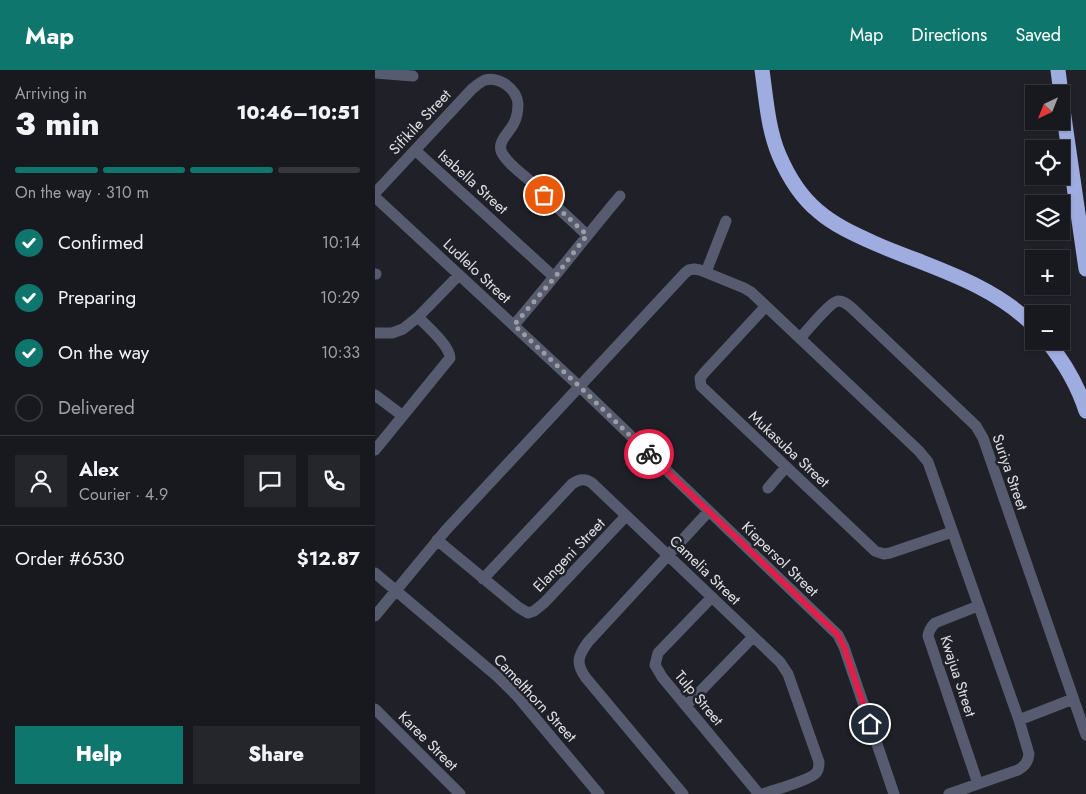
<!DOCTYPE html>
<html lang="en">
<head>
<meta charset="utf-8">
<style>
  body { margin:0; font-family:Jost,sans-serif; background:#25262b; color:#f1f3f6; height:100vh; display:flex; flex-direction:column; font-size:19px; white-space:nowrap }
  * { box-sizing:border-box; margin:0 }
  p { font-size:16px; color:#9fa0a4 }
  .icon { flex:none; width:28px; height:28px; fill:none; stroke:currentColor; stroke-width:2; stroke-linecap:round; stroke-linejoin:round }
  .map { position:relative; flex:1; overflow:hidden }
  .sheet { display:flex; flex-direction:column; background:#18191e; width:375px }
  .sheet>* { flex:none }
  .needle { width:32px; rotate:223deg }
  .buttons { position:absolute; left:650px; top:15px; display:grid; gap:10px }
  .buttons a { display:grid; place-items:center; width:45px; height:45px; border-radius:0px; background:#18191e; box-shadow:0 1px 4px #0004,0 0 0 1px #36383c; font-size:25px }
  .pin { position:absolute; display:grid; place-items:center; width:42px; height:42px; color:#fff; margin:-21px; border:2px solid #fff; border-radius:50%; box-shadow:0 1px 5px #0007 }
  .courier { position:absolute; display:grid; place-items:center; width:50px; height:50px; margin:-25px; border:4px solid #e11d48; border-radius:50%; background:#fff; color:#222; box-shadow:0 1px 6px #0007 }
  .head em { font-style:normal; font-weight:800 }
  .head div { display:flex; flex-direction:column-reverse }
  .head { display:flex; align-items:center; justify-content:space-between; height:85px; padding:0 15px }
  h1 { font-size:32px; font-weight:800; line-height:38px }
  .bar { display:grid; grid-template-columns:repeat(4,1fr); gap:8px 5px; align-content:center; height:60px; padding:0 15px }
  .bar i { height:6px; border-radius:4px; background:#36383c }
  .bar .current { background:#0f766e }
  .bar p { grid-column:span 4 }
  .line { display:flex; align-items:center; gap:12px; padding:0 15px; border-top:1px solid #36383c }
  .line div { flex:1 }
  .round { display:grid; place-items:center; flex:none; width:52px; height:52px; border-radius:0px; background:#25262b }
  ol { padding:0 15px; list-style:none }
  li { display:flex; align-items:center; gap:15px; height:55px }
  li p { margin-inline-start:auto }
  li .icon { padding:5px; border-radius:50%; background:#0f766e; color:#fff; stroke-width:4 }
  li:last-child { color:#9fa0a4 }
  li i { width:28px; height:28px; border:2px solid #36383c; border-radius:50% }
  .action { display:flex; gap:10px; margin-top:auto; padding:10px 15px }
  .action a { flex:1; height:58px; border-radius:0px; background:#0f766e; color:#fff; font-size:20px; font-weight:800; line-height:58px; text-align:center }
  .action a+a { background:#25262b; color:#f1f3f6 }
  header { display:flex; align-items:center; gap:30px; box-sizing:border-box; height:70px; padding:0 25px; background:#0f766e; color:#fff }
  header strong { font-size:24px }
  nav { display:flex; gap:28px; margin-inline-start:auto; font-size:18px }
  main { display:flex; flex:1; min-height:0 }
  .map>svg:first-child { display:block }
</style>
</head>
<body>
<header>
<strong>Map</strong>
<nav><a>Map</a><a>Directions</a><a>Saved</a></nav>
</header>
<main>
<section class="sheet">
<div class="head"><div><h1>3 min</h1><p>Arriving in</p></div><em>10:46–10:51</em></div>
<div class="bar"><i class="current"></i><i class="current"></i><i class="current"></i><i></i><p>On the way · 310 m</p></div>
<ol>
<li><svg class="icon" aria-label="check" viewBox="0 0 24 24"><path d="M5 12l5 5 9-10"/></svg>Confirmed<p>10:14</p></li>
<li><svg class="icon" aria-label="check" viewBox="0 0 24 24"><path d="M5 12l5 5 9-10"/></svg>Preparing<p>10:29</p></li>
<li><svg class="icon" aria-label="check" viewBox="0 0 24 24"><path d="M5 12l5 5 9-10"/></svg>On the way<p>10:33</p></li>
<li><i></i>Delivered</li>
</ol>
<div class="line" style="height:90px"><a class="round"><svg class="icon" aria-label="person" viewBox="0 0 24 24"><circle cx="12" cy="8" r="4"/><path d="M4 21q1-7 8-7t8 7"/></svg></a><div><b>Alex</b><p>Courier · 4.9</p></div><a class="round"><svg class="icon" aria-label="chat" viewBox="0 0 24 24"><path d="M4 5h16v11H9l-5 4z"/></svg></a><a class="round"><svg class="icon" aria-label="phone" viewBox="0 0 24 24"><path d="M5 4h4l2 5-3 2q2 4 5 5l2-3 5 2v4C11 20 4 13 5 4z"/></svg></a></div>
<div class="line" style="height:65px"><div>Order #6530</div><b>$12.87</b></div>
<div class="action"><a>Help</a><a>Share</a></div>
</section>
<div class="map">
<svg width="711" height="724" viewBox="0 0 711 724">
  <rect width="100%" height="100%" fill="#202128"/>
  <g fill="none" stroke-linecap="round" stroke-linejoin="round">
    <path stroke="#565b70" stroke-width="11" d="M 0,3 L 38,6
      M 40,80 L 179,207
      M 0,123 L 97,19 C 101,16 105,12 110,10 C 124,6 142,19 143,34 C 143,40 142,47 139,53 C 135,62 121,72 127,83 C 133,94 145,102 154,110 C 173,129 193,147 212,165
      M 0,127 L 205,317 L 463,565 L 469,577 L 519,724
      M 331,202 L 351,151
      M 0,204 L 1,204
      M 391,236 L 329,303 L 325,308 L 326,316 L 500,481 L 509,484 L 515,483 L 577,462
      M 139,255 C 175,213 209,169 245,126
      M 0,263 L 17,263 L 28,259 L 43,247 L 84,205
      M 425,268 C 432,261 455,232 463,231 C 470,231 476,237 480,241 L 601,356 L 608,368 L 711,665
      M 0,325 L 28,346
      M 0,380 L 75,288 C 75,276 52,256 43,247
      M 393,418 L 411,397
      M 62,470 L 143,537 L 153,543 L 159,541 L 169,533 L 251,446
      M 0,503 L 123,607 L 142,626 L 224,724
      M 108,509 L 197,414 C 204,409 210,408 217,413 L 405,592 L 413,604 L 444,692 C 444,696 444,700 441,703 C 435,710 399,720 388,724
      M 337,527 L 283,583 L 280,595 L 287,607 L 384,724
      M 603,536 L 560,553 C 556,557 554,560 553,566 L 603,714
      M 0,546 L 71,460 L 310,203 L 314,200 L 319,199 L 325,200 L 369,218 L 376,222 L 544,381 L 553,392 L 644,650 L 654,684 C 653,692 650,696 643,700 L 574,724
      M 311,636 L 378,567
      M 0,639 L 85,724
      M 644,650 L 698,629
      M 308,724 L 211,608 C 200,593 203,586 213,572 L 334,441"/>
    <path stroke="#9eace0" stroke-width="15" d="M 387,0 C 391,28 393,59 404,85 C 413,106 426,127 443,141 C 459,155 479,164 499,173 C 554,197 615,212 659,256
      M 683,0 L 686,24
      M 686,26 L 711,199
      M 672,271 C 689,292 703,316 711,341"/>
  </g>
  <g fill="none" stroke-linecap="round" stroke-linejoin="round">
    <path stroke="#9c9da2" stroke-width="5" stroke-dasharray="0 9" d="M 169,125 L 212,165 L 180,207 L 139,255 L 205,317 L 274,384"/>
    <path stroke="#e11d48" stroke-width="6" d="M 274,384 L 463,565 L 469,577 L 495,654"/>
  </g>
  <g text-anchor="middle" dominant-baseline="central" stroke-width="5" stroke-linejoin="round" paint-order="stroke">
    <g font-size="15" fill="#dee0e4" stroke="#202128">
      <text transform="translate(45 52) rotate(-47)">Sifikile Street</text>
      <text transform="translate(98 112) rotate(42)">Isabella Street</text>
      <text transform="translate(102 201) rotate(43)">Ludlelo Street</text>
      <text transform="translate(414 379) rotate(43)">Mukasuba Street</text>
      <text transform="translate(635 402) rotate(71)">Suriya Street</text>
      <text transform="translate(194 485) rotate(-46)">Elangeni Street</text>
      <text transform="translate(405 489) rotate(44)">Kiepersol Street</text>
      <text transform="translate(330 500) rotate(44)">Camelia Street</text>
      <text transform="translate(583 606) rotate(72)">Kwajua Street</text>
      <text transform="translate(160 628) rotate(47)">Camelthorn Street</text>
      <text transform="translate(324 628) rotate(50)">Tulp Street</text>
      <text transform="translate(53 671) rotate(45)">Karee Street</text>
    </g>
  </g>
</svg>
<div class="buttons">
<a><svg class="needle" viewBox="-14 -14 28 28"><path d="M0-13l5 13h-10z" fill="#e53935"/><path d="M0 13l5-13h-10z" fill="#9fa0a4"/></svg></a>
<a><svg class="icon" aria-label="locate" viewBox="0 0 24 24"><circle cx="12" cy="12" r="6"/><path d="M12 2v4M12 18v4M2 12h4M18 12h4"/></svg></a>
<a><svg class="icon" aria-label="layers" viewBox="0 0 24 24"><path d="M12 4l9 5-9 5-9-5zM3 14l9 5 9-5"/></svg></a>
<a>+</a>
<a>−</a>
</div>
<div class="pin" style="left:169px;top:125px;background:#ea580c"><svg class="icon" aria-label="bag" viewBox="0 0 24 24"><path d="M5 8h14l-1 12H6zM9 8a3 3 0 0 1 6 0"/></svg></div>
<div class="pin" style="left:495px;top:654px;background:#1f2937"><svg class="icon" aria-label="home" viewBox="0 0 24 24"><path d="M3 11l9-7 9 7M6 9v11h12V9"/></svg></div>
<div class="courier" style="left:274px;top:384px"><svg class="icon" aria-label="bike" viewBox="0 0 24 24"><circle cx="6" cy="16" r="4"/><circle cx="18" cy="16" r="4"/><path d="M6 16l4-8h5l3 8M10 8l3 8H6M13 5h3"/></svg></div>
</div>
</main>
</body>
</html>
